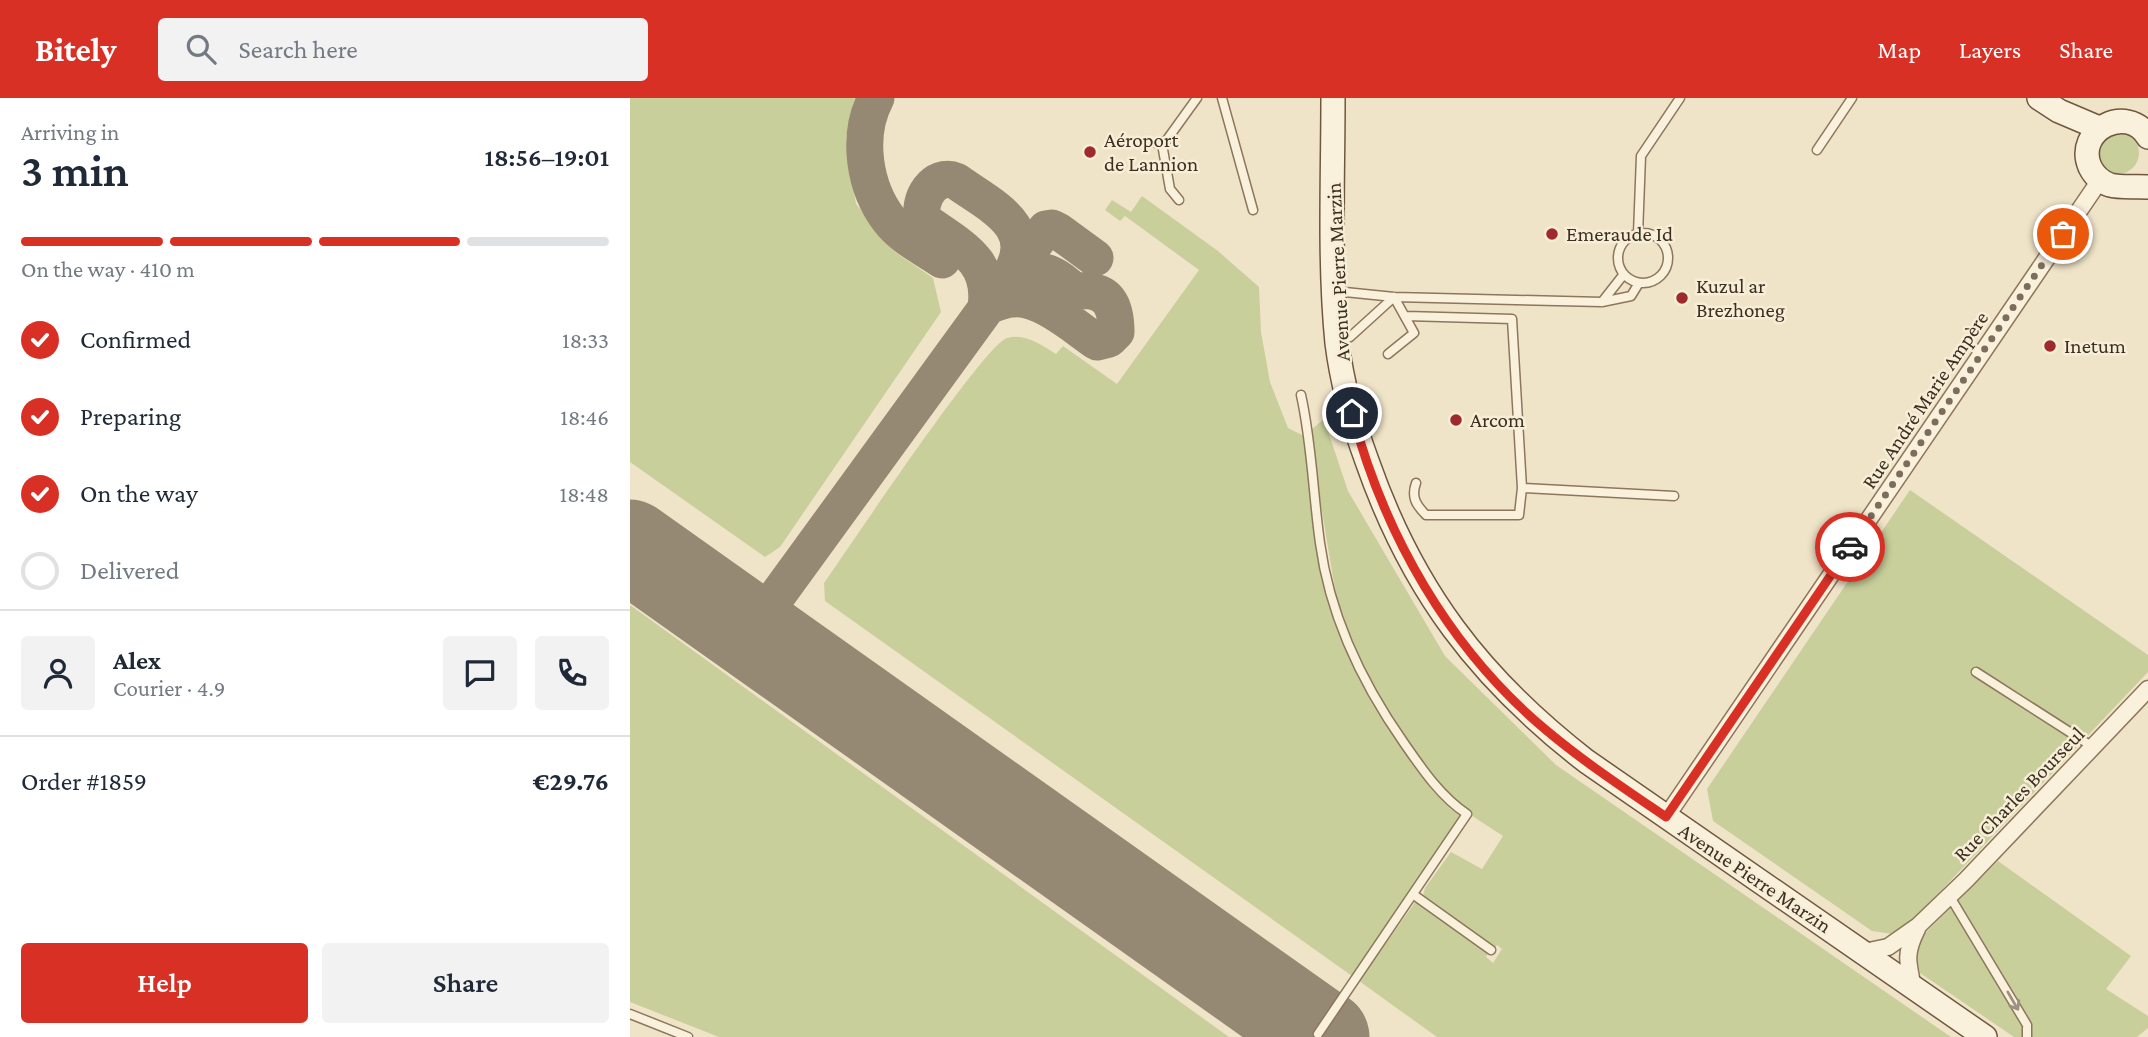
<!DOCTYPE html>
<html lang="en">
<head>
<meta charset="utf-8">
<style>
  body { margin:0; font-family:"Crimson Pro",serif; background:#f2f2f3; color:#1f2937; height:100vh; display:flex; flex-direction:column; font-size:26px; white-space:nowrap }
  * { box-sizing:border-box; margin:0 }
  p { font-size:23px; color:#747a83 }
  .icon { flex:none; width:38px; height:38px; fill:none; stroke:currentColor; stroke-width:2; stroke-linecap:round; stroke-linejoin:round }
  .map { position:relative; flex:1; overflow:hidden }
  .side { display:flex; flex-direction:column; background:#fff; width:630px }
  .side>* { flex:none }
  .pin { position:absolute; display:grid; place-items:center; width:60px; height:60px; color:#fff; margin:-30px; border:4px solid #fff; border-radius:50%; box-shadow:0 2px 7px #0007 }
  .courier { position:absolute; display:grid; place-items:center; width:70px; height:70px; margin:-35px; border:5px solid #d93025; border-radius:50%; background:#fff; color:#222; box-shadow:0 2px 9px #0007 }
  .head em { font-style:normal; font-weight:600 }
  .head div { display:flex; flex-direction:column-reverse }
  .head { display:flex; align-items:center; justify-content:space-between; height:119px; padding:0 21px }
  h1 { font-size:46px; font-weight:600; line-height:52px }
  .bar { display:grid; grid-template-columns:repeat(4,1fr); gap:10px 7px; align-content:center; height:84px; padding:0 21px }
  .bar i { height:9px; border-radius:5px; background:#e0e1e3 }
  .bar .on { background:#d93025 }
  .bar p { grid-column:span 4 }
  .line { display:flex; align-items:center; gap:18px; padding:0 21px; border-top:2px solid #e0e1e3 }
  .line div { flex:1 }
  .round { display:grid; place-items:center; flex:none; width:74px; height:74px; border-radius:7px; background:#f2f2f3 }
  ol { padding:0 21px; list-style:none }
  li { display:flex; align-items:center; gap:21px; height:77px }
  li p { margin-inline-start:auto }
  li .icon { padding:7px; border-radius:50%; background:#d93025; color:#fff; stroke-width:4 }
  li:last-child { color:#747a83 }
  li i { width:38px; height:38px; border:4px solid #e0e1e3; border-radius:50% }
  .button { display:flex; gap:14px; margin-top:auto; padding:14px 21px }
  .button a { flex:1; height:80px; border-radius:7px; background:#d93025; color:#fff; font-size:28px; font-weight:600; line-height:80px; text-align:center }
  .button a+a { background:#f2f2f3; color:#1f2937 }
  header { display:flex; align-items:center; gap:42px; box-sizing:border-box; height:98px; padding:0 35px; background:#d93025; color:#fff }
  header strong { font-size:33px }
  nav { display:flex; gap:38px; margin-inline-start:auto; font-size:24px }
  .search { width:490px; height:63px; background:#f2f2f3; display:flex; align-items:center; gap:18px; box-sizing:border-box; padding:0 24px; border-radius:7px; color:#747a83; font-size:26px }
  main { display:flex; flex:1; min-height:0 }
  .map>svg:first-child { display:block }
</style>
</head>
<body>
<header>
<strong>Bitely</strong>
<div class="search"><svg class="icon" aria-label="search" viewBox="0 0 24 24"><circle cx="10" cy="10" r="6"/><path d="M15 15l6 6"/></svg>Search here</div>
<nav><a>Map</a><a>Layers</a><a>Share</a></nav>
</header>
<main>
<section class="side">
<div class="head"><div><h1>3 min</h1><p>Arriving in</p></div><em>18:56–19:01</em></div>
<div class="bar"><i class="on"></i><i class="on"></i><i class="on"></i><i></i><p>On the way · 410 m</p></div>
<ol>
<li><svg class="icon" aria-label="check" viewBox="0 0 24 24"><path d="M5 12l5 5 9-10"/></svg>Confirmed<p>18:33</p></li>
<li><svg class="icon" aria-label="check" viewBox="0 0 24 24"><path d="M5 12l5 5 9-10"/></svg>Preparing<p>18:46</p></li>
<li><svg class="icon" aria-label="check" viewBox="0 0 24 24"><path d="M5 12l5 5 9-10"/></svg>On the way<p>18:48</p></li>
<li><i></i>Delivered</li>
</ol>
<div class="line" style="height:126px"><a class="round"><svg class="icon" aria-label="person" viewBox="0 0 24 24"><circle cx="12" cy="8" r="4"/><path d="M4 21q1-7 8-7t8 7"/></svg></a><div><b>Alex</b><p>Courier · 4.9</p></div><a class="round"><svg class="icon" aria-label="chat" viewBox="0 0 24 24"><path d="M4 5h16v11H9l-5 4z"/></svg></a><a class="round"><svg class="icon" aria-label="phone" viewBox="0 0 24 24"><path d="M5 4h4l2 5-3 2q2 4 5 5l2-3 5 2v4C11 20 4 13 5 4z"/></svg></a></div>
<div class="line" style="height:91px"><div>Order #1859</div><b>€29.76</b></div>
<div class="button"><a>Help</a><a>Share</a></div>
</section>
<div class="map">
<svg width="1518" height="939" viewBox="0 0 1518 939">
  <rect width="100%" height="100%" fill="#f0e4c8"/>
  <path fill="#c9cf9b" d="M 0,0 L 225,0 L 216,39 L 226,106 L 265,154 L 303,180 L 311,214 L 150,449 L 135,459 L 0,364 Z
    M1467 55a21 21 0 1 1 42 0a21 21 0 1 1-42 0Z
    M 512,98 L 588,153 L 629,189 L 631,234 L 640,284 L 658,330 L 674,338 L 698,500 L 722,564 L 765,641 L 805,690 L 833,719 L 722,878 L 195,503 L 194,485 C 218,451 354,247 377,240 C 396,235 411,247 426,256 L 433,248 L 487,286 L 569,172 L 495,118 L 490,123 L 475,112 L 482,102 L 501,114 Z
    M 694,321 L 718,393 L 815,558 L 926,667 L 1321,939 L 807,939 L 729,883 L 786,803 L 859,854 L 856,859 L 863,865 L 872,851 L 867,847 L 864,851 L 793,798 L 795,790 L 821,754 L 852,771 L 873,738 L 836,714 L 819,699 L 773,641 L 735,577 L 708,510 L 691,407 L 681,332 Z
    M 1280,392 L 1518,557 L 1518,574 L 1269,837 L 1242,833 L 1083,723 L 1077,691 Z
    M 0,507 L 599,939 L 89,939 L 0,904 Z
    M 1368,763 L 1501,858 L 1476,891 L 1518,918 L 1518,930 L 1507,939 L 1384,939 L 1290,875 L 1285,853 L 1287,843 Z"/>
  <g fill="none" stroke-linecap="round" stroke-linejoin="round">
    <path stroke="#968974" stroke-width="37" d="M 246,0 C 226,38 234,90 260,123 C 272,139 296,151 312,162
      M 384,172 L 416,131 L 422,130 L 428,133 L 465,160
      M 356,209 C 364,206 374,201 383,201 C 410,198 445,229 467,244 L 479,241 L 486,234 C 486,215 483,196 460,193 C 455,192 449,194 444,192 C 439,189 435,185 431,182 C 414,170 397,170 379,179
      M 144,502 C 137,526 142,539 156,558
      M 86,509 C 111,520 123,519 144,502 L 379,179 C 410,128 362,109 326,83 C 304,74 287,102 293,122 C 327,147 363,161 356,209"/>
    <path stroke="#968974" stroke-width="93" d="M 0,448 L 693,939"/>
    <defs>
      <path id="lane" d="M 592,0 L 623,112
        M 526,45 L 536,43 L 567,0
        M 532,46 L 540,91 L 549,102
        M 1187,52 L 1222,0
        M988 160a25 25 0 1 1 50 0a25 25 0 1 1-50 0Z
        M 1008,136 L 1011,58 L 1050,0
        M 705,193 L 764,199 L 972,204 L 1001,198 L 1009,185
        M 972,204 L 994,176
        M 776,218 L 882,221 L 892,390
        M 710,244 L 720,239 L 764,199
        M 758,256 L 784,235 L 764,199
        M 671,297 C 682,346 683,396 690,445 C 700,519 732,585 774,645 C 792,671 811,699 837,716 L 688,936
        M 786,385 C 781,399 786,407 796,417 L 889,417 L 892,390 L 1044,398
        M 1346,574 L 1463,649
        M 784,797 L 861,852
        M 1319,797 L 1397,927 L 1397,939
        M 0,916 L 58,939"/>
      <path id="street" d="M 1036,719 L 1470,82
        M 1234,854 L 1258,849 L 1288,828 L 1336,782 L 1518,591
        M 1283,889 C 1277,863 1275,855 1287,831"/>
      <path id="secondary" d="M 703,0 C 703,81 699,164 707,245 C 712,285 723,325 737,363 C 782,492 849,580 956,663 L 1355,939
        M 1409,0 L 1429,13 L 1469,30
        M 1518,39 C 1498,5 1444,32 1460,69 C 1464,77 1471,84 1480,87 C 1491,90 1506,88 1518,89"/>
    </defs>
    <use href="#lane" stroke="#8d765c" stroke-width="11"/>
    <use href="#street" stroke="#8d765c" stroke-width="19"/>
    <use href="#secondary" stroke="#6f573f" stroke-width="26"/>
    <use href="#lane" stroke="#faf1dc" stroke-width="8"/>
    <use href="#street" stroke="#faf1dc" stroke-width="16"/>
    <use href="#secondary" stroke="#faf1dc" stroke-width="23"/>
  </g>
  <defs><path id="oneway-shaft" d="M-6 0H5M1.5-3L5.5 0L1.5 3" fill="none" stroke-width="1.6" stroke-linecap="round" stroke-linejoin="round" transform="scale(1.75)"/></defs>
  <use stroke="#9c907e" href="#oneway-shaft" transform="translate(1383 903) rotate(60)"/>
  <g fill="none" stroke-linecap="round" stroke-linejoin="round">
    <path stroke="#7c6e5b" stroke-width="7" stroke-dasharray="0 12.6" d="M 1220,449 L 1433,136"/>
    <path stroke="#d93025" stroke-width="9" d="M 722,315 C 754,436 819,551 916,632 C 954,664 995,691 1036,719 L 1220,449"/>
  </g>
  <g fill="#9e2a2b" stroke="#f7eed8" stroke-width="2.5">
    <circle cx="460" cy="54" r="7"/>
    <circle cx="922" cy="136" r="7"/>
    <circle cx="1052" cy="200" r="7"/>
    <circle cx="1420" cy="248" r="7"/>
    <circle cx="826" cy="322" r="7"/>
  </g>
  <g text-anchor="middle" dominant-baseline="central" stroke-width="5" stroke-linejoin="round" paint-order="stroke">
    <g font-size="21" fill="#3d2e20" stroke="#f7eed8" text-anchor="start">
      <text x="474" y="42">Aéroport<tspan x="474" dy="24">de Lannion</tspan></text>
      <text x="936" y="136">Emeraude Id</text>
      <text x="1066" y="188">Kuzul ar<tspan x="1066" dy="24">Brezhoneg</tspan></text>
      <text x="1434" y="248">Inetum</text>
      <text x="840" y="322">Arcom</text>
    </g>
    <g font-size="21" fill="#3d2e20" stroke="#f7eed8">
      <text transform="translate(708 174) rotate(-93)">Avenue Pierre Marzin</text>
      <text transform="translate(1295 302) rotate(-56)">Rue André Marie Ampère</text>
      <text transform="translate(1389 696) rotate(-46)">Rue Charles Bourseul</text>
      <text transform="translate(1125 780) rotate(34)">Avenue Pierre Marzin</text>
    </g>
  </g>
</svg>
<div class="pin" style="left:1433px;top:136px;background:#ea580c"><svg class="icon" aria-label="bag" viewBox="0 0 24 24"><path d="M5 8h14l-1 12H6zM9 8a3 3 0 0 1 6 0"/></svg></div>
<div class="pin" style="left:722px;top:315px;background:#1f2937"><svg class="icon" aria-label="home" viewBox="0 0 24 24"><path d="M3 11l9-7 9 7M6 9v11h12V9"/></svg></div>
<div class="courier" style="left:1220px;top:449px"><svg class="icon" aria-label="car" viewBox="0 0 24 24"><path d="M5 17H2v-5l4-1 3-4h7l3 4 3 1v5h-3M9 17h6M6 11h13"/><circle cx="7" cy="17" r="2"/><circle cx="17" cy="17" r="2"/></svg></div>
</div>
</main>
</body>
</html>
